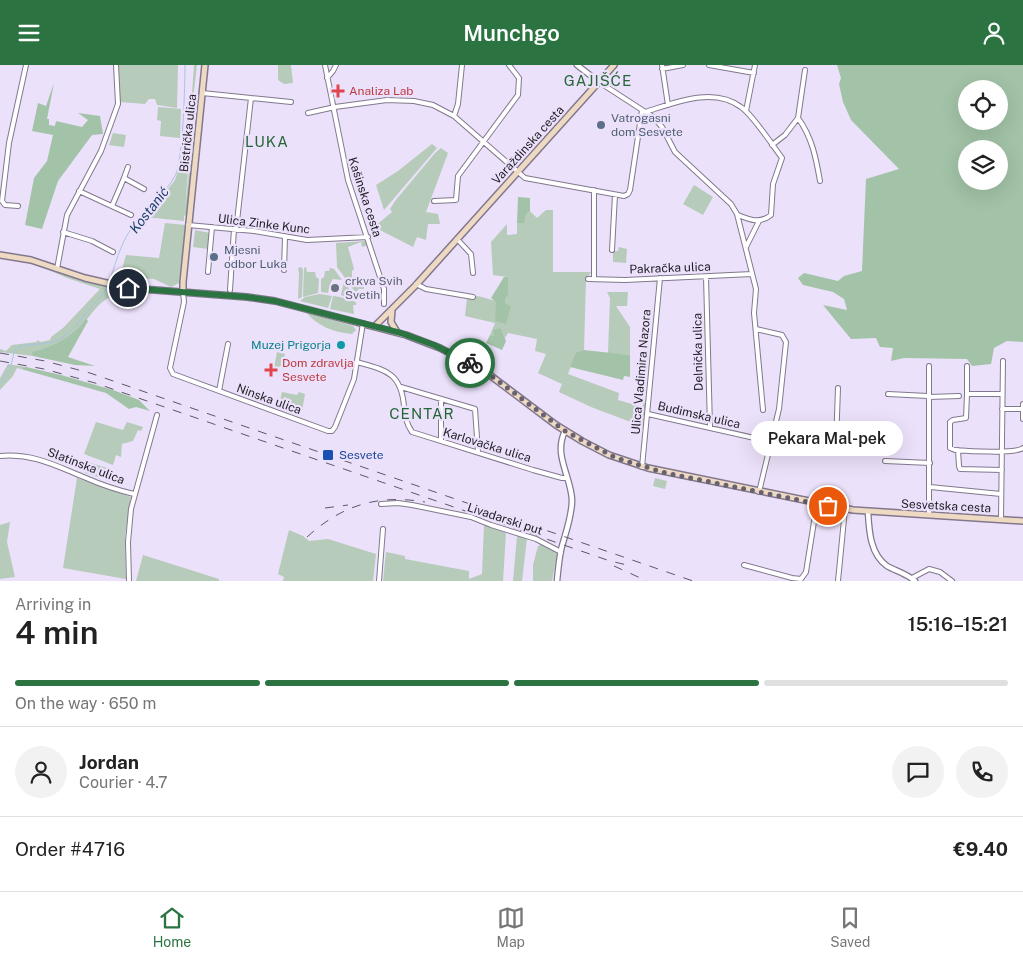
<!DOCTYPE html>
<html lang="en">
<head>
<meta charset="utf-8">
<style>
  body { margin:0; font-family:"Public Sans",sans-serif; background:#f2f2f2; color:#222; height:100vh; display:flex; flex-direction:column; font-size:19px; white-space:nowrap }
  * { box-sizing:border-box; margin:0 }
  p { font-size:16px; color:#767676 }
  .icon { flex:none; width:28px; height:28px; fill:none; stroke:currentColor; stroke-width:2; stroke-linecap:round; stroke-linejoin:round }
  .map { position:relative; height:516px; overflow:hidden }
  .details { display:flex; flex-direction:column; background:#fff; flex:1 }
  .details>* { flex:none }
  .fabs { position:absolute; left:958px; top:15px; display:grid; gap:10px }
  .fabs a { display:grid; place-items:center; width:50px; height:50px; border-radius:50%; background:#fff; box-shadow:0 5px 20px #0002; font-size:25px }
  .pin { position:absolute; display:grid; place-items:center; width:42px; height:42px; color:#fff; margin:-21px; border:2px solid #fff; border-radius:50%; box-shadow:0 1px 5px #0007 }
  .courier { position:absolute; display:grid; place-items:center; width:50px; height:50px; margin:-25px; border:4px solid #2b7441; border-radius:50%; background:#fff; color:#222; box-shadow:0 1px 6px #0007 }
  .bubble { position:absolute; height:35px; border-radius:18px; background:#fff; box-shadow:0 5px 20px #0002; font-size:16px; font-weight:600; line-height:35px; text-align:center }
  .head em { font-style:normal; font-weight:600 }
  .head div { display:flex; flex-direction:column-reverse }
  .head { display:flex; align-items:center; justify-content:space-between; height:85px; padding:0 15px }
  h1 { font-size:32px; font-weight:600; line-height:38px }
  .bar { display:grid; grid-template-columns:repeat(4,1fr); gap:8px 5px; align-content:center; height:60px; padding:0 15px }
  .bar i { height:6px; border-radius:4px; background:#e0e0e0 }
  .bar .on { background:#2b7441 }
  .bar p { grid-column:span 4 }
  .line { display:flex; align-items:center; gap:12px; padding:0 15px; border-top:1px solid #e0e0e0 }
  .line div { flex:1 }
  .round { display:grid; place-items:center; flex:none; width:52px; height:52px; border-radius:26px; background:#f2f2f2 }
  header { display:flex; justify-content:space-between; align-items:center; height:65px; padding:0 15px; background:#2b7441; color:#fff; font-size:22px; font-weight:600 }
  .dock { display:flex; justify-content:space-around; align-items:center; height:70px; border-top:1px solid #e0e0e0; background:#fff; font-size:14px; color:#767676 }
  .dock a { display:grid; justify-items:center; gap:2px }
  .dock .on { color:#2b7441 }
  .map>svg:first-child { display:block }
</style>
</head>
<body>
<header><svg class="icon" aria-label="menu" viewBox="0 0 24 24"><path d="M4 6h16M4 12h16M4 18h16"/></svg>Munchgo<svg class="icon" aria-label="person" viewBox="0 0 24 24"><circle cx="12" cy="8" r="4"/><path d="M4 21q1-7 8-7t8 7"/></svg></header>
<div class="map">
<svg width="1023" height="516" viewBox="0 0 1023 516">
  <rect width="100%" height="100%" fill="#ece1fa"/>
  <path fill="#b6cbb9" d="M 116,0 L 178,0 L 177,43 L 157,40 L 155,34 L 149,34 L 145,39 L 120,37 Z
    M 194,0 L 197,0 L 189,70 Z
    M 278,0 L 291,0 L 293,18 L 284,19 L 278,15 Z
    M 158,42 L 181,44 L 180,73 L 160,71 L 161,56 L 157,55 Z
    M 113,68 L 126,70 L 124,82 L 109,80 Z
    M 432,79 L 437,83 L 384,145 L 376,120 L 398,106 Z
    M 441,83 L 448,88 L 426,147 L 438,149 L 440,159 L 428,159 L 426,175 L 417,172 L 413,182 L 374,162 L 392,147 L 390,144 L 395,136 L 435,88 Z
    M 182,94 L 189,94 L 185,145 L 190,97 L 193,98 L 187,152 L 184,150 L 184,156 L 146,152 L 175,115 Z
    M 694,120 L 713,132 L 703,150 L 694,145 L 699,136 L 694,145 L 683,139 Z
    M 546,145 L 553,145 L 553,207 L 591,207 L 586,215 L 584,285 L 576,287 L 568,309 L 619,328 L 618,335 L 642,342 L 644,338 L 647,338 L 644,362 L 591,342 L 559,327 L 562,319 L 538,308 L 546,289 L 535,286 L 537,274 L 508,268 L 505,273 L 501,263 L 494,272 L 490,270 L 495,258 L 465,251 L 467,233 L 474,234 L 476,231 C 487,232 495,237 506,239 L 505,235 L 508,230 L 508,212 L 493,210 L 491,177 L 507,159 L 507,170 L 517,169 L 517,158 L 524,157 L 526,150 L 530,146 L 537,153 Z
    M 165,158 L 186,160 L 179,218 L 171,222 L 154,214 L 136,213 L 119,215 L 126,190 L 159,193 Z
    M 195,165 L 210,168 L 208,184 L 193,182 Z
    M 366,176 L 368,180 L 362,182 L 361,177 L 348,182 L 354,204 L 352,206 L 352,212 L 358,211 L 360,217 L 364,220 L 364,224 L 358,224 L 358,231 L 337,202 L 336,178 Z
    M 619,182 L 627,184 L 626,198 L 613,197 L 613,186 L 618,186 Z
    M 301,202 L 303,205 L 302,232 L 298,234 L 299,208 L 298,203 Z
    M 306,202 L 307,207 L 315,207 L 316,212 L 319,214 L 318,228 L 303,232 L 304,203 Z
    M 44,203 L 82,216 L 113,223 L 121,229 C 97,232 91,254 75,268 C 63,279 47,283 33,287 L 33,291 L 0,287 L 0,284 L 6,286 L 12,280 L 37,277 L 37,275 L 41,277 L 50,275 L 51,272 L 63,263 L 100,224 L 67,213 Z
    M 330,203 L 334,204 L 342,215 L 333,214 L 330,219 L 328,228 L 321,227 L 321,214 L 324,212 L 325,206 L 329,206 Z
    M 344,217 L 345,217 L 357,236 L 341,230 Z
    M 607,227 L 628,227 L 627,241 L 616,241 L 630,262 L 630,290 L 608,288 L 610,233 Z
    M 320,229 L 332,231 L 328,243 L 300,236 L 305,232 Z
    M 333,231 L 340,232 L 356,237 L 356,240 L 353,240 L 354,249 L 330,244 Z
    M 306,247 L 353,261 L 356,265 L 352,269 C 335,268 317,261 306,247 Z
    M 277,287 L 285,289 L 283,299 L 277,304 L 274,303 Z
    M 8,299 L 26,302 L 21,304 L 17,303 L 13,311 L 0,325 L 0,313 Z
    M 282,327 L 297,330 L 299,327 L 305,329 L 302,346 L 293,344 L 292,345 L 279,340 Z
    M 96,357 L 123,365 L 127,357 L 143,362 L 141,366 L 138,365 L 133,376 L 122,379 L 121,392 L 116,390 L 113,400 L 84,389 Z
    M 88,397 L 110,404 L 107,415 L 85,408 Z
    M 77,413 L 131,432 L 125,471 L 126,514 L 63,503 Z
    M 655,413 L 667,416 L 665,424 L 653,421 Z
    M 10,457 L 7,477 L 15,512 L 0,514 L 0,460 Z
    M 484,460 L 506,468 L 503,516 L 383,516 L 386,487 L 405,491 L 405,494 L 469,506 L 469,514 L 482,509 Z
    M 289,465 L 303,471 L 309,476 L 328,474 L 376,489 L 373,516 L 283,516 L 284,512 L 278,509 Z
    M 517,471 L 527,473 L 522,516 L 513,516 Z
    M 542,479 L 555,486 L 557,490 L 552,516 L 533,516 L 533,500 L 538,481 Z
    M 143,490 L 219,514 L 219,516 L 136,516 Z"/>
  <path fill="#a2c3a7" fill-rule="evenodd" d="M 837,0 L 1023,0 L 1023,277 L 1007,276 L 994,283 L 991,299 L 972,301 L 967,294 L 904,293 L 891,296 L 893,283 L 880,282 L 876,273 L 851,274 L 823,240 L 847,245 L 844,234 L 833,227 L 803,220 L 798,213 L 804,208 L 838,216 L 844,211 L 862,206 L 866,114 L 899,104 L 851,55 L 843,37 L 839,19 L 841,13 ZM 966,24 L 999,24 L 999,56 L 966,56 ZM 966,84 L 999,84 L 999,116 L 966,116 Z
    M 54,18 L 47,54 L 49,54 L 49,60 L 55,61 L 56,56 L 82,62 L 88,55 L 78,48 L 100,51 L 103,69 L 92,70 L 58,116 L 42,164 L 25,160 L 34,113 L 47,96 L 53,70 L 32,66 L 38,38 L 46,41 Z
    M 518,132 L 530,133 L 530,146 L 526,150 L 524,158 L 517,158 Z
    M 504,212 L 508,212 L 508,230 L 505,235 L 506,239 L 511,241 L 506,259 L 495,256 L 496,237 L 491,233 Z
    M 86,254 L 88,256 L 68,292 L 95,301 L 75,300 L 33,291 L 32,287 C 55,281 72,273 86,254 Z
    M 501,263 L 506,276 L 502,285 L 486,278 L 490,270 L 494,271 L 493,265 Z
    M 584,285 L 630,290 L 630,312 L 624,311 L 623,315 L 570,302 L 576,287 Z
    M 26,302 L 61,310 L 113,325 L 139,335 L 150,346 L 136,342 L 129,344 L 106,328 L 21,304 Z"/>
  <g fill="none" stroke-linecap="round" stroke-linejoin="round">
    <path stroke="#a9c3e3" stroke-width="1" d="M 109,218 C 115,200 120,180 131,164 C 143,145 164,131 175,111 C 183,97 185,20 185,0
      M 0,319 L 10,304 L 15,284 C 27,277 43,281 57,276 C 70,271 95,237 106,225 L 107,221"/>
    <defs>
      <path id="minor" d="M 325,0 L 348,115 L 384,224 L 384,239
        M 662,0 L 668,40
        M 709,0 L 754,8
        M 662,4 L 683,0
        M 327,13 L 333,6 L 336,0
        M 599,17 L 653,52 L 662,62 L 675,87 L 731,139 L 737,149 L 756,224 L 754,248 L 763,345
        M 202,28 L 291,37
        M 746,46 L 755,0
        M 645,47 C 674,38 713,21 741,42 C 753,50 773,81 782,93 L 773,119 L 771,150 C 760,159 750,155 738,150
        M 308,48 L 335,42 L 387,35 L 414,36 L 433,40 L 454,51 L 525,113 L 624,131 L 628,129 L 630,125 L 642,45
        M 454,51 L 458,39 L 462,0
        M 798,53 C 812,72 816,93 820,116
        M 772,80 L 785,70 L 798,53 L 805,5
        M 124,113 L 128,102
        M 594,125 L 594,214
        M 79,126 L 131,150
        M 434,136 L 456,135 L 458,111 L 518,30 L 519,13 L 509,0
        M 18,141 L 5,140 L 2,136 L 9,78 L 26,0
        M 112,141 L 124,113 L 144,124
        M 188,160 L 254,166 L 307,175 L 368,172
        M 236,165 L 251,33
        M 63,167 L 92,176 L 113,187
        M 457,174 L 471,189 L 473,208
        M 746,182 L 759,156
        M 612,185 L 615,130
        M 57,204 L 67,150 L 101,86 L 118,39 L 116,0
        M 284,205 L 285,172
        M 208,207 L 212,162
        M 706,212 L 710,362
        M 588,214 L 625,215 L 752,209
        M 416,219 L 426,224 L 473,232
        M 230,225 L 234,164
        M 183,227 L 184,237 L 170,303 L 173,309 L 328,366 L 332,366 L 335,362 L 354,314 L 363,258
        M 756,264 L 782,270 L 786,277 L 779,344 L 759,427
        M 357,297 C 385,305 401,307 404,341 C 405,351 406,358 412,367 L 533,405 L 562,413 L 567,413
        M 929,301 L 929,450
        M 401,322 L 475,344 L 478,387
        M 219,326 L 228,279
        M 888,329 L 928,331
        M 967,329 L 967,301
        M 1002,329 L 967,329 L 966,353 L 953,355 L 950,357 L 950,383 L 955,385 C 967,386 1016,389 1023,383
        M 928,332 L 959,331
        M 441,334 L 441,376
        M 1023,339 L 1023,354
        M 1002,344 L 1023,344
        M 648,349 L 772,377 L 832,383 L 836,379 L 838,323
        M 958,385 L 959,401 L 960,404 L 1002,405
        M 0,391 C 34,388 56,401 86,413 C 102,420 117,425 134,429
        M 885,396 L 930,398
        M 642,402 L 660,213
        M 930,422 L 1001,429
        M 381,439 L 398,438 L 412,440 L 471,452 L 491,460 L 536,474 L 561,487
        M 1001,454 L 1003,296
        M 744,500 L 792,513 L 801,514 L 806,507 L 817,438
        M 912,513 L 929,504 L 940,507 L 952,516
        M 129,516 L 128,477 L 131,444 L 157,350
        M 379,516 L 383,464
        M 838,516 L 845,444"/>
      <path id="tertiary" d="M 577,0 L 599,17
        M 868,447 C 869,465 870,489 887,501 C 896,506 907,509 915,516
        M 557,516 C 558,506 559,495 561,485 C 565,469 572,452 572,435 C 571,411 553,390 565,366"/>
      <path id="secondary" d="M 0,190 L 31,195 L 85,213 L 128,223 L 247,232 L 275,236 L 406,270 L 440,283 L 487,308 L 556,360 L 582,376 L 609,390 L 648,403 L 853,445 L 1023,456
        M 183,227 L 183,217 L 205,0
        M 392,245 L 391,257 L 397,267
        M 375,261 L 416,220 L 614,0"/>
    </defs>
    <use href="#minor" stroke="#82788e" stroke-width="6"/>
    <use href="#tertiary" stroke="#82788e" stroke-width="7"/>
    <use href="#secondary" stroke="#82788e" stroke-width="8"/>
    <use href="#minor" stroke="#fff" stroke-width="4"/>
    <use href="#tertiary" stroke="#fff" stroke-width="4.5"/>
    <use href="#secondary" stroke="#eedac2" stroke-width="5"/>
    <path stroke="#5d5765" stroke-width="1" stroke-dasharray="9 9" stroke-linecap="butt" d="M 0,288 L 45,296 L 90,308 L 693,516
      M 0,296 L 44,304 L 95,318 L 610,496 L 627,500
      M 325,443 L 348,440
      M 307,472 C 342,440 378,429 425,437
      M 614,501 L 647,516"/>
  </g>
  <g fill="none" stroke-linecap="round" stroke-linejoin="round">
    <path stroke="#676170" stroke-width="5" stroke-dasharray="0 9" d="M 470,298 L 494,313 L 565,366 L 616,393 L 666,408 L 828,441"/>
    <path stroke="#2b7441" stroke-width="6" d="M 128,223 L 247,232 L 275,236 L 401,268 L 434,280 L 470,298"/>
  </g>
  <g fill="#e0444e" stroke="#ece1fa" stroke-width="2">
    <path d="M335.5 18.5h5v5h5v5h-5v5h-5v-5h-5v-5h5z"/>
    <path d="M268.5 297.5h5v5h5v5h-5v5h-5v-5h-5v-5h5z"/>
  </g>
  <g fill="#5c6f8a" stroke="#ece1fa" stroke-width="2">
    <circle cx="601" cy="60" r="5"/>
    <circle cx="214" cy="192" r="5"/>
  </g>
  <circle fill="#6b7280" stroke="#ece1fa" stroke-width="2" cx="335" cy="223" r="5"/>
  <circle fill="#0f9aa8" stroke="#ece1fa" stroke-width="2" cx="341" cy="280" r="5"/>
  <rect fill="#1a4fb4" stroke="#ece1fa" stroke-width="2" x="322" y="384" width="12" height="12" rx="2.5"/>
  <g text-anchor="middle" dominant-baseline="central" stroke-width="4.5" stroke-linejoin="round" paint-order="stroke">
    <g font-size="12" fill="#be3a42" stroke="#ece1fa" text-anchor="start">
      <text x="349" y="26">Analiza Lab</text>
      <text x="282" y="298">Dom zdravlja<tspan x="282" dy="14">Sesvete</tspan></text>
    </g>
    <g font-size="12" fill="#4e5e75" stroke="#ece1fa" text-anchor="start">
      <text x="611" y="53">Vatrogasni<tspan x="611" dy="14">dom Sesvete</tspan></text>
      <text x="224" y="185">Mjesni<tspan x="224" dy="14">odbor Luka</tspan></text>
    </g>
    <g font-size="12" fill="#201c25" stroke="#ece1fa">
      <text transform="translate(188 68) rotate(-84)">Bistrička ulica</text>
      <text transform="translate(528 80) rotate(-48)">Varaždinska cesta</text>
      <text transform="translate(365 132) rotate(72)">Kašinska cesta</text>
      <text transform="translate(264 159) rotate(7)">Ulica Zinke Kunc</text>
      <text transform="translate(670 203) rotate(-2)">Pakračka ulica</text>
      <text transform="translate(698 287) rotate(-91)">Delnička ulica</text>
      <text transform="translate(641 307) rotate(-85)">Ulica Vladimira Nazora</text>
      <text transform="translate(269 334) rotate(20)">Ninska ulica</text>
      <text transform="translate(699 350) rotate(13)">Budimska ulica</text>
      <text transform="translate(487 380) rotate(17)">Karlovačka ulica</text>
      <text transform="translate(86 401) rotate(21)">Slatinska ulica</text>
      <text transform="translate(946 441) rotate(3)">Sesvetska cesta</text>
      <text transform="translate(505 454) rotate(18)">Livadarski put</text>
    </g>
    <g font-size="12" fill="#5b616d" stroke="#ece1fa" text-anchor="start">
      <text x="345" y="216">crkva Svih<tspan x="345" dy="14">Svetih</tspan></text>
    </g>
    <g font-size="12" fill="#0d838f" stroke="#ece1fa" text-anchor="end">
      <text x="331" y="280">Muzej Prigorja</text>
    </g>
    <g font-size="12" fill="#164399" stroke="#ece1fa" text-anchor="start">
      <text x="339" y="390">Sesvete</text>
    </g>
    <g font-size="14" font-style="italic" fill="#1f436d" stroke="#ece1fa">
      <text transform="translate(149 145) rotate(-52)">Kostanić</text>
    </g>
    <g font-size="15" letter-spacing="1" fill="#256638" stroke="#ece1fa">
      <text x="598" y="15">GAJIŠĆE</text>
      <text x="267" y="76">LUKA</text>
      <text x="422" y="348">CENTAR</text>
    </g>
  </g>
</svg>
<div class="fabs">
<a><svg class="icon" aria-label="locate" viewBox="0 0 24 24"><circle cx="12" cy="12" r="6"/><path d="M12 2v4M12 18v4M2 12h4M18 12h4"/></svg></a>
<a><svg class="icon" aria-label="layers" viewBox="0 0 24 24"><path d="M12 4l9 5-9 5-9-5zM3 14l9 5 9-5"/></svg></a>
</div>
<div class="pin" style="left:828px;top:441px;background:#ea580c"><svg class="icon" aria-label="bag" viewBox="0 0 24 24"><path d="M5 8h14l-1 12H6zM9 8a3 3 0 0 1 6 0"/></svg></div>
<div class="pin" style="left:128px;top:223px;background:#1f2937"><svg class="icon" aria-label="home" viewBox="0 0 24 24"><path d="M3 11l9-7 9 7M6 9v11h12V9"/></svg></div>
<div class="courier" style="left:470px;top:298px"><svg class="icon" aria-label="bike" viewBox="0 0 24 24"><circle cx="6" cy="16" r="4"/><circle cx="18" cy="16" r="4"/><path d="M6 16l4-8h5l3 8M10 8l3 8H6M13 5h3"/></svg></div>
<div class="bubble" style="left:751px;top:356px;width:152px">Pekara Mal-pek</div>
</div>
<section class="details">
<div class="head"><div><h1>4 min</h1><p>Arriving in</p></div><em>15:16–15:21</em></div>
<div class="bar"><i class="on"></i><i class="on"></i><i class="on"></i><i></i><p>On the way · 650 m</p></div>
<div class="line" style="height:90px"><a class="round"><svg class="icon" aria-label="person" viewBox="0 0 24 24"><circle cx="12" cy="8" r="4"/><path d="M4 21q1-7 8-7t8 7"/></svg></a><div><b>Jordan</b><p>Courier · 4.7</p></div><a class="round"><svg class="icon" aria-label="chat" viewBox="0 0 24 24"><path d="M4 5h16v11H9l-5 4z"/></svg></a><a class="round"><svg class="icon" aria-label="phone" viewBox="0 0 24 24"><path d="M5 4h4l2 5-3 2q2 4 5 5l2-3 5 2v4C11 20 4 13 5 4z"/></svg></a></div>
<div class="line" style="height:65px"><div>Order #4716</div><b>€9.40</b></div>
</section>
<nav class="dock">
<a class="on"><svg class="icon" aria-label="home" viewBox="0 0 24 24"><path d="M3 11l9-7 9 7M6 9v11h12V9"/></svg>Home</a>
<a><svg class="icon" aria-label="map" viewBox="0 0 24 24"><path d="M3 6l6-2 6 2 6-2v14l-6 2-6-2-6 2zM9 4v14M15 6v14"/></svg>Map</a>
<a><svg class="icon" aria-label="saved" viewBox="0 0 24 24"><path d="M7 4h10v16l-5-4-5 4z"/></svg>Saved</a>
</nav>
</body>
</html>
